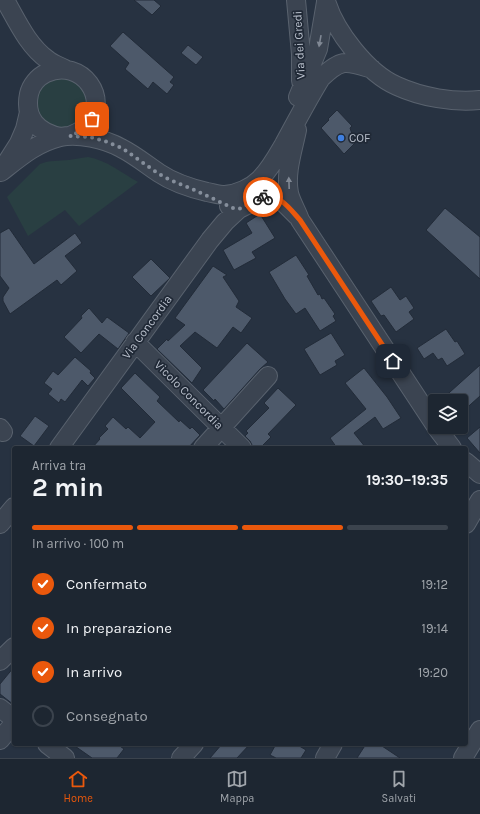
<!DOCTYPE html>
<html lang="it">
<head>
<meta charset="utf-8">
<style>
  body { margin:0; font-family:Karla,sans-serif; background:#252e39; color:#f1f3f6; height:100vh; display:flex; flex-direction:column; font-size:15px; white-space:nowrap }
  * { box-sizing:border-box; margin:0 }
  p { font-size:13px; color:#a0a5ab }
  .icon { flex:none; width:22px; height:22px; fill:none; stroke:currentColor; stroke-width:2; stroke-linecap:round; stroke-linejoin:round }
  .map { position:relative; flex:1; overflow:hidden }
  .panel { position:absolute; left:12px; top:446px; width:456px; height:300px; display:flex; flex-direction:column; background:#1d2631; border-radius:4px; box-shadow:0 1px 3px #0004,0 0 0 1px #3b434d }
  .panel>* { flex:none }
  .controls { position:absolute; left:428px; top:394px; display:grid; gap:8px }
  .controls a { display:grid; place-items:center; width:40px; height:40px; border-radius:4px; background:#1d2631; box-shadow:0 1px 3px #0004,0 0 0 1px #3b434d; font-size:20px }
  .pin { position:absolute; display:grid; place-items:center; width:34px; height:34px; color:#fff; margin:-17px; border-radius:8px; box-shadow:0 2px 6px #0006 }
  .courier { position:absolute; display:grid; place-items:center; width:40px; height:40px; margin:-20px; border:3px solid #ea580c; border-radius:50%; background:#fff; color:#222; box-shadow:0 1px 5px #0007 }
  .headline em { font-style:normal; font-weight:700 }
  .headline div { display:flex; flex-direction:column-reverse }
  .headline { display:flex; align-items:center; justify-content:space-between; height:68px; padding:0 20px }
  h1 { font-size:26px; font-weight:700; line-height:30px }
  .bar { display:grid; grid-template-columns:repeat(4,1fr); gap:6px 4px; align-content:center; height:48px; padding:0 20px }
  .bar i { height:5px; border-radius:3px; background:#3b434d }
  .bar .on { background:#ea580c }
  .bar p { grid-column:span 4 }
  ol { padding:0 20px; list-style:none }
  li { display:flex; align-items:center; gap:12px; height:44px }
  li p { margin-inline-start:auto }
  li .icon { padding:4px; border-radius:50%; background:#ea580c; color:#fff; stroke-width:4 }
  li:last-child { color:#a0a5ab }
  li i { width:22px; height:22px; border:2px solid #3b434d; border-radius:50% }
  .menu { display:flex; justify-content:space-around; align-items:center; height:56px; border-top:1px solid #3b434d; background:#1d2631; font-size:11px; color:#a0a5ab }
  .menu a { display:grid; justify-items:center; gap:2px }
  .menu .on { color:#ea580c }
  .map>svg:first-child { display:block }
</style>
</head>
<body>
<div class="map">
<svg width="480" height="758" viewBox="0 0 480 758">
  <rect width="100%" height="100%" fill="#273241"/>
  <path fill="#293f42" d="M36 103a25 25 0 1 1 50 0a25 25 0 1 1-50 0Z
    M 88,157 C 106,160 122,173 138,182 L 79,226 L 65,210 L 28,236 L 7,197 L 40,164 C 50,160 58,161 69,160 C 75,159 81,158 88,157 Z"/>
  <path fill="#4d596a" stroke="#222b38" d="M 134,0 L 154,0 L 161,6 L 152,15 Z
    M 123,32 L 174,77 L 170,82 L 174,85 L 167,94 L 153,82 L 148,89 L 125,69 L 129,63 L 110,46 Z
    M 188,45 L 203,57 L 196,65 L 181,53 Z
    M 337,110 L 352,126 L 350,128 L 355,143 L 344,154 L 321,128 L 329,120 L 328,119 Z
    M 445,208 L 480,237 L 480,279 L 426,230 Z
    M 260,214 L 275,238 L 252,252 L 256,258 L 234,270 L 223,250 L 252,233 L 246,223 Z
    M 9,228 L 34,264 L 75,233 L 82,243 L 65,256 L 77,271 L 61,285 L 57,280 L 10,314 L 3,301 L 3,297 L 9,288 L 0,276 L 0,233 Z
    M 296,255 L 309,275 L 307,276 L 318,295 L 320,294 L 322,299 L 324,298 L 335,314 L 333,316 L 336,321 L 320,331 L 305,308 L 296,314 L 285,299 L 269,272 Z
    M 151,259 L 170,278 L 151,296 L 132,277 Z
    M 213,266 L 227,275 L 223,277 L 239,301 L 236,307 L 252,318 L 241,333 L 233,327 L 217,348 L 195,332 L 180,346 L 202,368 L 192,383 L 157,349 L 167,339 L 168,341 L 185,325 L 175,318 Z
    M 391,287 L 400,300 L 406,296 L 414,308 L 409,312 L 414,319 L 396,332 L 384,315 L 381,316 L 371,301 Z
    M 89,308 L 102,323 L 107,317 L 129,333 L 118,349 L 99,334 L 81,353 L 64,337 L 82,318 L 81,316 Z
    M 446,329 L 455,342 L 457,341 L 465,354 L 447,366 L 442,358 L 438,360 L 433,353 L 424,359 L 417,348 Z
    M 331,333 L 345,355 L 335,361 L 337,365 L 320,375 L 304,349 Z
    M 247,343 L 268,362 L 260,369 L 224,409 L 215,399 L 214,401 L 203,390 Z
    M 75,357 L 91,371 L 90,373 L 95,378 L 88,386 L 82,380 L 65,402 L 61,399 L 59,403 L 48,394 L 52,389 L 44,383 L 53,371 L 58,375 Z
    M 480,365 L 480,396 L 461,413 L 461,401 L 440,401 Z
    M 364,368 L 387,397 L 401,418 L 383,429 L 375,417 L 354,433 L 366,448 L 337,448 L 330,438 L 366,409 L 345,383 Z
    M 135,373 L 160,397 L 157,401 L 179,422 L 180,420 L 190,429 L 192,427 L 200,435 L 188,448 L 92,448 L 100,439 L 99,438 L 108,429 L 105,426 L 113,417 L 126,429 L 128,427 L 140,438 L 155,422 L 121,388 Z
    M 278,388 L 296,405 L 268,434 L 271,437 L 260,448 L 252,448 L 252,445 L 250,441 L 245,436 L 248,433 L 246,431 L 269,408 L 264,403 Z
    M 35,416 L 49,426 L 34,446 L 20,436 Z
    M 480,427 L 480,453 L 467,438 Z
    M 14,667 L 14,705 L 0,694 L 0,684 Z
    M 72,744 L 117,744 L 124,749 L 117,758 L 92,758 Z
    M 222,744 L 250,744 L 237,758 L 210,758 Z
    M 276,744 L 296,744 L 306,750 L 301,758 L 276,758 L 270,755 Z
    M 366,744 L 379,744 L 400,758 L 357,758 Z"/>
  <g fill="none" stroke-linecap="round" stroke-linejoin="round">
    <defs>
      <path id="minor" d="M 5,0 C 17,21 28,46 48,60 C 53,64 59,66 65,69
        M 296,0 L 301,54 L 301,81
        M 326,1 C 335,31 367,73 397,86 C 421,97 454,103 480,100
        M 298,97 L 318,49 L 326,2
        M 297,130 C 293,150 285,173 289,193 C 291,202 297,211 300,220 L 435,425
        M 61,137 C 38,133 24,118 29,94 C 31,85 38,77 46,73 C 82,57 112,100 86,126 C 82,131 76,133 70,136
        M 7,162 L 19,143 L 25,129 L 29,112
        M 1,172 C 20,157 36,143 60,137 C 78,133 105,139 121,148 C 135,155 147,165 159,173 C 174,183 190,188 207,192 C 213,193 219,195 225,195 C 237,194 251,188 260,179 C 270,169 277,156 284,144 C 296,122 308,99 321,78 C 342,58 346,61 372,69
        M 229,206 L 233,208 L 239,209 L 261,198 L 267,196 L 273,197 L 284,203 L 297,216
        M 135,342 L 242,448
        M 436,427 L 452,448
        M 0,428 L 3,432
        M 59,448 L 210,240 L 225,222 L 239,209
        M 203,448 L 268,376
        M 466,462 L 480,474
        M 0,524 L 14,507
        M 466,524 L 480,500
        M 0,661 L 14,647
        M 0,708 L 14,719
        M 0,740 L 14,723
        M 47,744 L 65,758
        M 181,758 L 194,744
        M 325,758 L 333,744
        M 463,758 L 480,730"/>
    </defs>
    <use href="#minor" stroke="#59626e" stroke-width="20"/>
    <use href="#minor" stroke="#3b4451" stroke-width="18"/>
  </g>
  <defs><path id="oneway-solid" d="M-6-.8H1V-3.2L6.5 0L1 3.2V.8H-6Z"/></defs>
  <g fill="#808894">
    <use href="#oneway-solid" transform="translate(320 41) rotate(100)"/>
    <use href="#oneway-solid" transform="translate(289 183) rotate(-92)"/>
  </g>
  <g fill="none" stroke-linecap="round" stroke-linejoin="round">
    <path stroke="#858e9b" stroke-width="4" stroke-dasharray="0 7.2" d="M 92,119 C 86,127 80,132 70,136 L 90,137 L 105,141 L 122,148 L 159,174 L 170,180 L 190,188 L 233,208 L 239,209 L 263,197"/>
    <path stroke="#ea580c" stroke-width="5" d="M 263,197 C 279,193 290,209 300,220 L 393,361"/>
  </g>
  <circle fill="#3f7fe0" stroke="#202936" stroke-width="1.5" cx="341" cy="138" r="4"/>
  <g text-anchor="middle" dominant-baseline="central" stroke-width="3.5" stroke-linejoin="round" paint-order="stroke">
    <g font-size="12" fill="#b8bfcb" stroke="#202936">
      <text transform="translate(299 45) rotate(-93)">Via dei Gredi</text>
      <text transform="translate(147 327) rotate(-54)">Via Concordia</text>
      <text transform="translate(189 395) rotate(45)">Vicolo Concordia</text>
    </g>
    <g font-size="12" fill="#b8bfcb" stroke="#202936" text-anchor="start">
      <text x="349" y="138">COF</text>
    </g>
  </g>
</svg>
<div class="controls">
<a><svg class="icon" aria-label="layers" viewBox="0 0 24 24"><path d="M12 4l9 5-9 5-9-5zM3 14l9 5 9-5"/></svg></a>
</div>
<div class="pin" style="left:92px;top:119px;background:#ea580c"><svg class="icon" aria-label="bag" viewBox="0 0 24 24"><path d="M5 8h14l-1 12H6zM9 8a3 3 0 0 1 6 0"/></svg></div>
<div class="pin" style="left:393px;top:361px;background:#1f2937"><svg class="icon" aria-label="home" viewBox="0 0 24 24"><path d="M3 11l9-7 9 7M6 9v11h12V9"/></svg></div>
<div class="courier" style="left:263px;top:197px"><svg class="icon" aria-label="bike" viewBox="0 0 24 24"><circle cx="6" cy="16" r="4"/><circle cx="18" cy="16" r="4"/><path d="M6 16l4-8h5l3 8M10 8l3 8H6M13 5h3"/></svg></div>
<section class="panel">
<div class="headline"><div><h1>2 min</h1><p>Arriva tra</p></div><em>19:30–19:35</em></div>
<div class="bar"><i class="on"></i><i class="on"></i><i class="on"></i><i></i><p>In arrivo · 100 m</p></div>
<ol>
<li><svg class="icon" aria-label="check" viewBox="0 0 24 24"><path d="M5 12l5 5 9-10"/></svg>Confermato<p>19:12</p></li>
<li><svg class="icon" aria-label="check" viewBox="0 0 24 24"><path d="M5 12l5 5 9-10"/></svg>In preparazione<p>19:14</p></li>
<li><svg class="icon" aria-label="check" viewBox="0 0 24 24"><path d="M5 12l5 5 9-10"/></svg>In arrivo<p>19:20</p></li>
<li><i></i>Consegnato</li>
</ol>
</section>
</div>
<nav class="menu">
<a class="on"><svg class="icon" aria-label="home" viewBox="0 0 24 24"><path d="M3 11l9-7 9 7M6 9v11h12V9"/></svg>Home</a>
<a><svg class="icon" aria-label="map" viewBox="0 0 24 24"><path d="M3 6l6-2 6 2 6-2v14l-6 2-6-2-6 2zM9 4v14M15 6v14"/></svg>Mappa</a>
<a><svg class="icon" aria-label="saved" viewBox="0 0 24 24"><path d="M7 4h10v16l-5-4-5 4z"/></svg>Salvati</a>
</nav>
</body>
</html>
